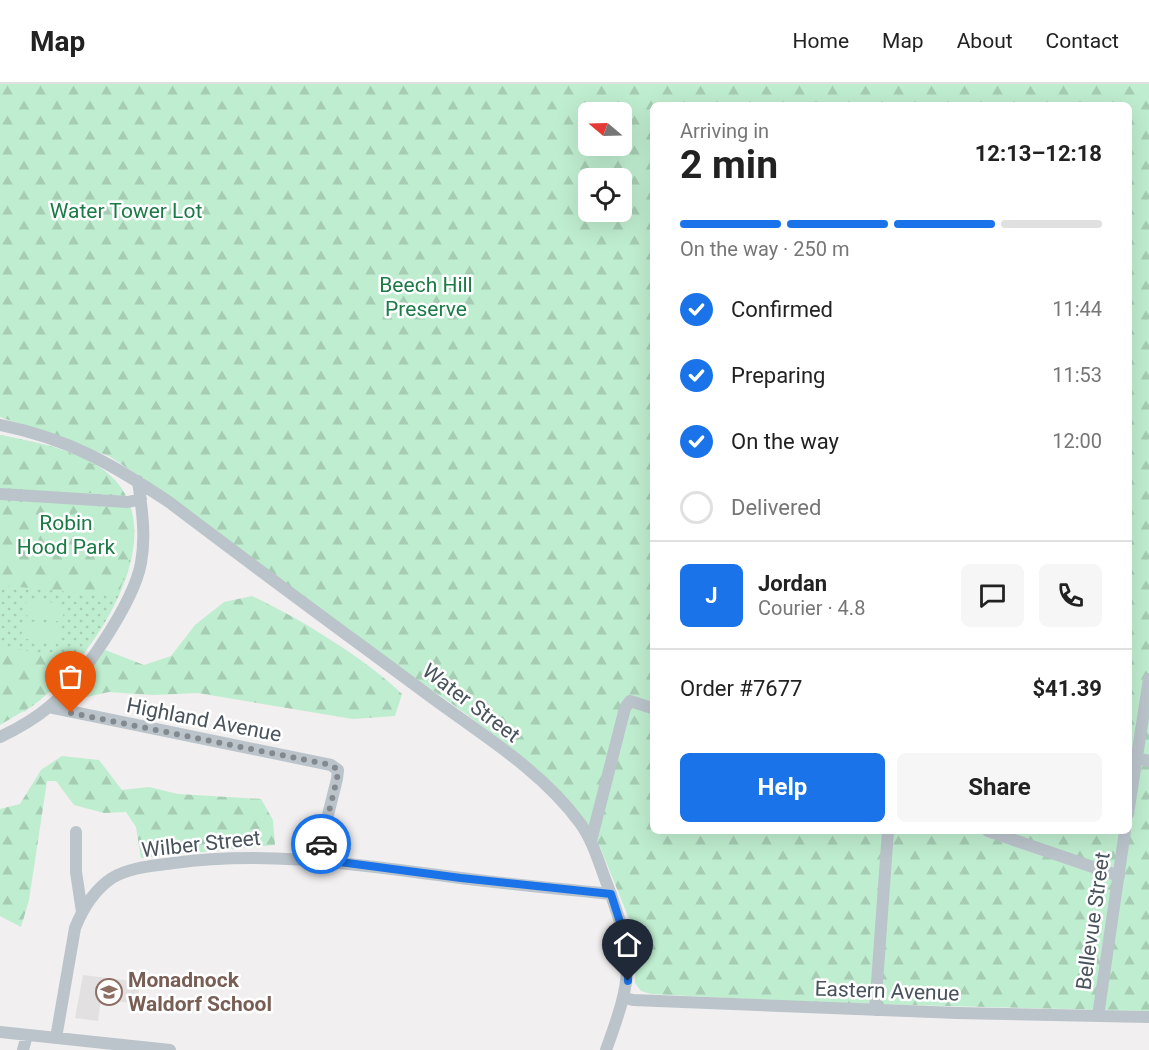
<!DOCTYPE html>
<html lang="en">
<head>
<meta charset="utf-8">
<style>
  body { margin:0; font-family:Roboto,sans-serif; background:#f6f6f6; color:#222; height:100vh; display:flex; flex-direction:column; font-size:22px; white-space:nowrap }
  * { box-sizing:border-box; margin:0 }
  p { font-size:20px; color:#767676 }
  .icon { flex:none; width:33px; height:33px; fill:none; stroke:currentColor; stroke-width:2; stroke-linecap:round; stroke-linejoin:round }
  .map { position:relative; flex:1; overflow:hidden }
  .details { position:absolute; left:650px; top:18px; width:482px; height:732px; display:flex; flex-direction:column; background:#fff; border-radius:9px; box-shadow:0 6px 24px #0002 }
  .details>* { flex:none }
  .needle { width:39px; rotate:289deg }
  .fabs { position:absolute; left:578px; top:18px; display:grid; gap:12px }
  .fabs a { display:grid; place-items:center; width:54px; height:54px; border-radius:9px; background:#fff; box-shadow:0 6px 24px #0002; font-size:30px }
  .pin { position:absolute; display:grid; place-items:center; width:51px; height:51px; color:#fff; margin:-62px -26px; border-radius:50% 50% 50% 0; rotate:-45deg; box-shadow:0 0 6px #0007 }
  .pin .icon { rotate:45deg }
  .courier { position:absolute; display:grid; place-items:center; width:60px; height:60px; margin:-30px; border:4px solid #1a73e8; border-radius:50%; background:#fff; color:#222; box-shadow:0 2px 8px #0007 }
  .headline em { font-style:normal; font-weight:700 }
  .headline div { display:flex; flex-direction:column-reverse }
  .headline { display:flex; align-items:center; justify-content:space-between; height:102px; padding:0 30px }
  h1 { font-size:39px; font-weight:700; line-height:45px }
  .bar { display:grid; grid-template-columns:repeat(4,1fr); gap:9px 6px; align-content:center; height:72px; padding:0 30px }
  .bar i { height:8px; border-radius:4px; background:#e0e0e0 }
  .bar .on { background:#1a73e8 }
  .bar p { grid-column:span 4 }
  .line { display:flex; align-items:center; gap:15px; padding:0 30px; border-top:2px solid #e0e0e0 }
  .line div { flex:1 }
  .round { display:grid; place-items:center; flex:none; width:63px; height:63px; border-radius:9px; background:#f6f6f6 }
  ol { padding:0 30px; list-style:none }
  li { display:flex; align-items:center; gap:18px; height:66px }
  li p { margin-inline-start:auto }
  li .icon { padding:6px; border-radius:50%; background:#1a73e8; color:#fff; stroke-width:4 }
  li:last-child { color:#767676 }
  li i { width:33px; height:33px; border:3px solid #e0e0e0; border-radius:50% }
  .primary-button { display:flex; gap:12px; margin-top:auto; padding:12px 30px }
  .primary-button a { flex:1; height:69px; border-radius:9px; background:#1a73e8; color:#fff; font-size:24px; font-weight:700; line-height:69px; text-align:center }
  .primary-button a+a { background:#f6f6f6; color:#222 }
  header { display:flex; align-items:center; gap:36px; box-sizing:border-box; height:84px; padding:0 30px; background:#fff; border-bottom:2px solid #e0e0e0 }
  header strong { font-size:28px }
  nav { display:flex; gap:33px; margin-inline-start:auto; font-size:21px }
  .map>svg:first-child { display:block }
</style>
</head>
<body>
<header>
<strong>Map</strong>
<nav><a>Home</a><a>Map</a><a>About</a><a>Contact</a></nav>
</header>
<div class="map">
<svg width="1149" height="966" viewBox="0 0 1149 966">
  <defs>
    <pattern id="grass-dots" width="8" height="8" patternUnits="userSpaceOnUse" patternTransform="scale(1.5)"><rect width="8" height="8" fill="#bfedcf"/><path d="M2 2h.1M6 6h.1" fill="none" stroke="#a6cdb4" stroke-width="1.8" stroke-linecap="round"/></pattern>
    <pattern id="forest-firs" width="22" height="20" patternUnits="userSpaceOnUse" patternTransform="scale(1.5)"><rect width="22" height="20" fill="#bfedcf"/><path d="M5 1l3.5 6h-7zM16 11l3.5 6h-7z" fill="#a6cdb4"/></pattern>
  </defs>
  <rect width="100%" height="100%" fill="#f1efef"/>
  <path fill="#e2e0e1" d="M 83,891 L 140,898 L 137,920 L 101,915 L 98,937 L 75,934 Z"/>
  <path fill="url(#grass-dots)" d="M 0,351 C 39,359 85,366 114,395 C 176,460 82,591 24,628 L 0,606 Z"/>
  <path fill="url(#forest-firs)" fill-rule="evenodd" d="M 0,0 L 1149,0 L 1149,927 L 828,919 L 651,910 L 641,907 L 635,899 L 636,867 L 632,842 L 600,763 L 577,726 L 550,699 L 469,632 L 320,527 L 166,410 L 109,372 L 0,333 ZM 652,21 L 1128,21 L 1128,747 L 652,747 ZM 588,28 L 621,28 L 621,62 L 588,62 ZM 588,94 L 621,94 L 621,128 L 588,128 Z
    M 0,351 C 47,361 96,369 126,411 L 0,404 Z
    M 0,417 L 131,424 L 133,463 L 119,509 L 89,510 L 0,501 Z
    M 252,512 C 296,532 368,576 402,610 L 395,632 L 353,635 L 198,609 L 153,611 L 109,608 L 82,614 L 70,611 L 105,566 L 144,581 L 171,572 L 195,541 L 224,518 Z
    M 0,562 L 65,573 L 74,582 C 54,609 29,624 0,641 Z
    M 62,672 L 99,676 L 122,706 L 149,703 L 178,710 L 261,715 L 273,736 L 275,761 L 141,774 L 136,743 L 126,728 L 104,729 L 74,721 L 56,697 L 47,697 L 29,816 L 21,843 L 0,832 L 0,725 L 20,720 L 41,686 Z"/>
  <path fill="#bfedcf" d="M 27,514 L 65,521 L 62,538 L 24,531 Z
    M 24,536 L 61,543 L 58,560 L 21,554 Z"/>
  <g fill="none" stroke-linecap="round" stroke-linejoin="round">
    <path stroke="#bbc4cb" stroke-width="12" d="M 0,341 C 69,355 112,380 169,418 C 257,485 346,550 435,616 C 484,652 543,688 580,739 C 593,757 599,779 607,800 C 635,875 633,892 606,966
      M 0,410 L 128,418 L 141,415
      M 49,623 L 331,681 L 338,686 L 337,695 L 317,775
      M 0,653 C 17,645 36,634 50,622 C 81,597 134,518 141,479 C 146,452 142,425 138,397
      M 1128,672 L 1149,677
      M 1128,730 L 1149,595
      M 988,747 L 1119,792
      M 76,748 L 76,788 L 82,828
      M 591,757 L 625,624 L 630,617 L 652,624
      M 625,914 L 633,916 L 957,929 L 1149,933
      M 875,926 L 888,747
      M 1098,932 L 1125,747
      M 0,948 L 170,966
      M 56,954 L 75,844 C 83,824 94,806 112,794 C 130,783 154,782 174,779 C 269,766 359,781 453,793 C 506,800 558,805 611,810
      M 23,966 L 27,951"/>
  </g>
  <g fill="none" stroke-linecap="round" stroke-linejoin="round">
    <path stroke="#838a8f" stroke-width="6" stroke-dasharray="0 10.8" d="M 71,629 L 331,681 L 338,686 L 337,695 L 321,760"/>
    <path stroke="#1a73e8" stroke-width="8" d="M 321,760 L 317,775 L 461,794 L 611,810 L 627,860 L 628,897"/>
  </g>
  <defs>
    <symbol id="school-ring" viewBox="-11 -11 22 22"><circle r="9.5" fill="#fff" stroke="#8d6e63" stroke-width="1.5"/><path d="M0-5L7-2L0 1L-7-2ZM-4 1L0 2.5L4 1V4Q0 6-4 4Z" fill="#8d6e63"/></symbol>
  </defs>
  <g fill-rule="evenodd">
    <use href="#school-ring" x="94" y="893" width="30" height="30"/>
  </g>
  <g text-anchor="middle" dominant-baseline="central" stroke-width="5" stroke-linejoin="round" paint-order="stroke">
    <g font-size="21" fill="#1b7b46" stroke="#fff">
      <text x="126" y="127">Water Tower Lot</text>
      <text x="426" y="201">Beech Hill<tspan x="426" dy="24">Preserve</tspan></text>
      <text x="66" y="439">Robin<tspan x="66" dy="24">Hood Park</tspan></text>
    </g>
    <g font-size="21" fill="#48535c" stroke="#fff">
      <text transform="translate(471 619) rotate(37)">Water Street</text>
      <text transform="translate(204 636) rotate(11)">Highland Avenue</text>
      <text transform="translate(201 760) rotate(-6)">Wilber Street</text>
      <text transform="translate(1093 837) rotate(-82)">Bellevue Street</text>
      <text transform="translate(887 907) rotate(2)">Eastern Avenue</text>
    </g>
    <g font-size="21" font-weight="bold" fill="#785e54" stroke="#fff" text-anchor="start">
      <text x="128" y="896">Monadnock<tspan x="128" dy="24">Waldorf School</tspan></text>
    </g>
  </g>
</svg>
<div class="fabs">
<a><svg class="needle" viewBox="-14 -14 28 28"><path d="M0-13l5 13h-10z" fill="#e53935"/><path d="M0 13l5-13h-10z" fill="#767676"/></svg></a>
<a><svg class="icon" aria-label="locate" viewBox="0 0 24 24"><circle cx="12" cy="12" r="6"/><path d="M12 2v4M12 18v4M2 12h4M18 12h4"/></svg></a>
</div>
<div class="pin" style="left:71px;top:629px;background:#ea580c"><svg class="icon" aria-label="bag" viewBox="0 0 24 24"><path d="M5 8h14l-1 12H6zM9 8a3 3 0 0 1 6 0"/></svg></div>
<div class="pin" style="left:628px;top:897px;background:#1f2937"><svg class="icon" aria-label="home" viewBox="0 0 24 24"><path d="M3 11l9-7 9 7M6 9v11h12V9"/></svg></div>
<div class="courier" style="left:321px;top:760px"><svg class="icon" aria-label="car" viewBox="0 0 24 24"><path d="M5 17H2v-5l4-1 3-4h7l3 4 3 1v5h-3M9 17h6M6 11h13"/><circle cx="7" cy="17" r="2"/><circle cx="17" cy="17" r="2"/></svg></div>
<section class="details">
<div class="headline"><div><h1>2 min</h1><p>Arriving in</p></div><em>12:13–12:18</em></div>
<div class="bar"><i class="on"></i><i class="on"></i><i class="on"></i><i></i><p>On the way · 250 m</p></div>
<ol>
<li><svg class="icon" aria-label="check" viewBox="0 0 24 24"><path d="M5 12l5 5 9-10"/></svg>Confirmed<p>11:44</p></li>
<li><svg class="icon" aria-label="check" viewBox="0 0 24 24"><path d="M5 12l5 5 9-10"/></svg>Preparing<p>11:53</p></li>
<li><svg class="icon" aria-label="check" viewBox="0 0 24 24"><path d="M5 12l5 5 9-10"/></svg>On the way<p>12:00</p></li>
<li><i></i>Delivered</li>
</ol>
<div class="line" style="height:108px"><b class="round" style="background:#1a73e8;color:#fff">J</b><div><b>Jordan</b><p>Courier · 4.8</p></div><a class="round"><svg class="icon" aria-label="chat" viewBox="0 0 24 24"><path d="M4 5h16v11H9l-5 4z"/></svg></a><a class="round"><svg class="icon" aria-label="phone" viewBox="0 0 24 24"><path d="M5 4h4l2 5-3 2q2 4 5 5l2-3 5 2v4C11 20 4 13 5 4z"/></svg></a></div>
<div class="line" style="height:78px"><div>Order #7677</div><b>$41.39</b></div>
<div class="primary-button"><a>Help</a><a>Share</a></div>
</section>
</div>
</body>
</html>
